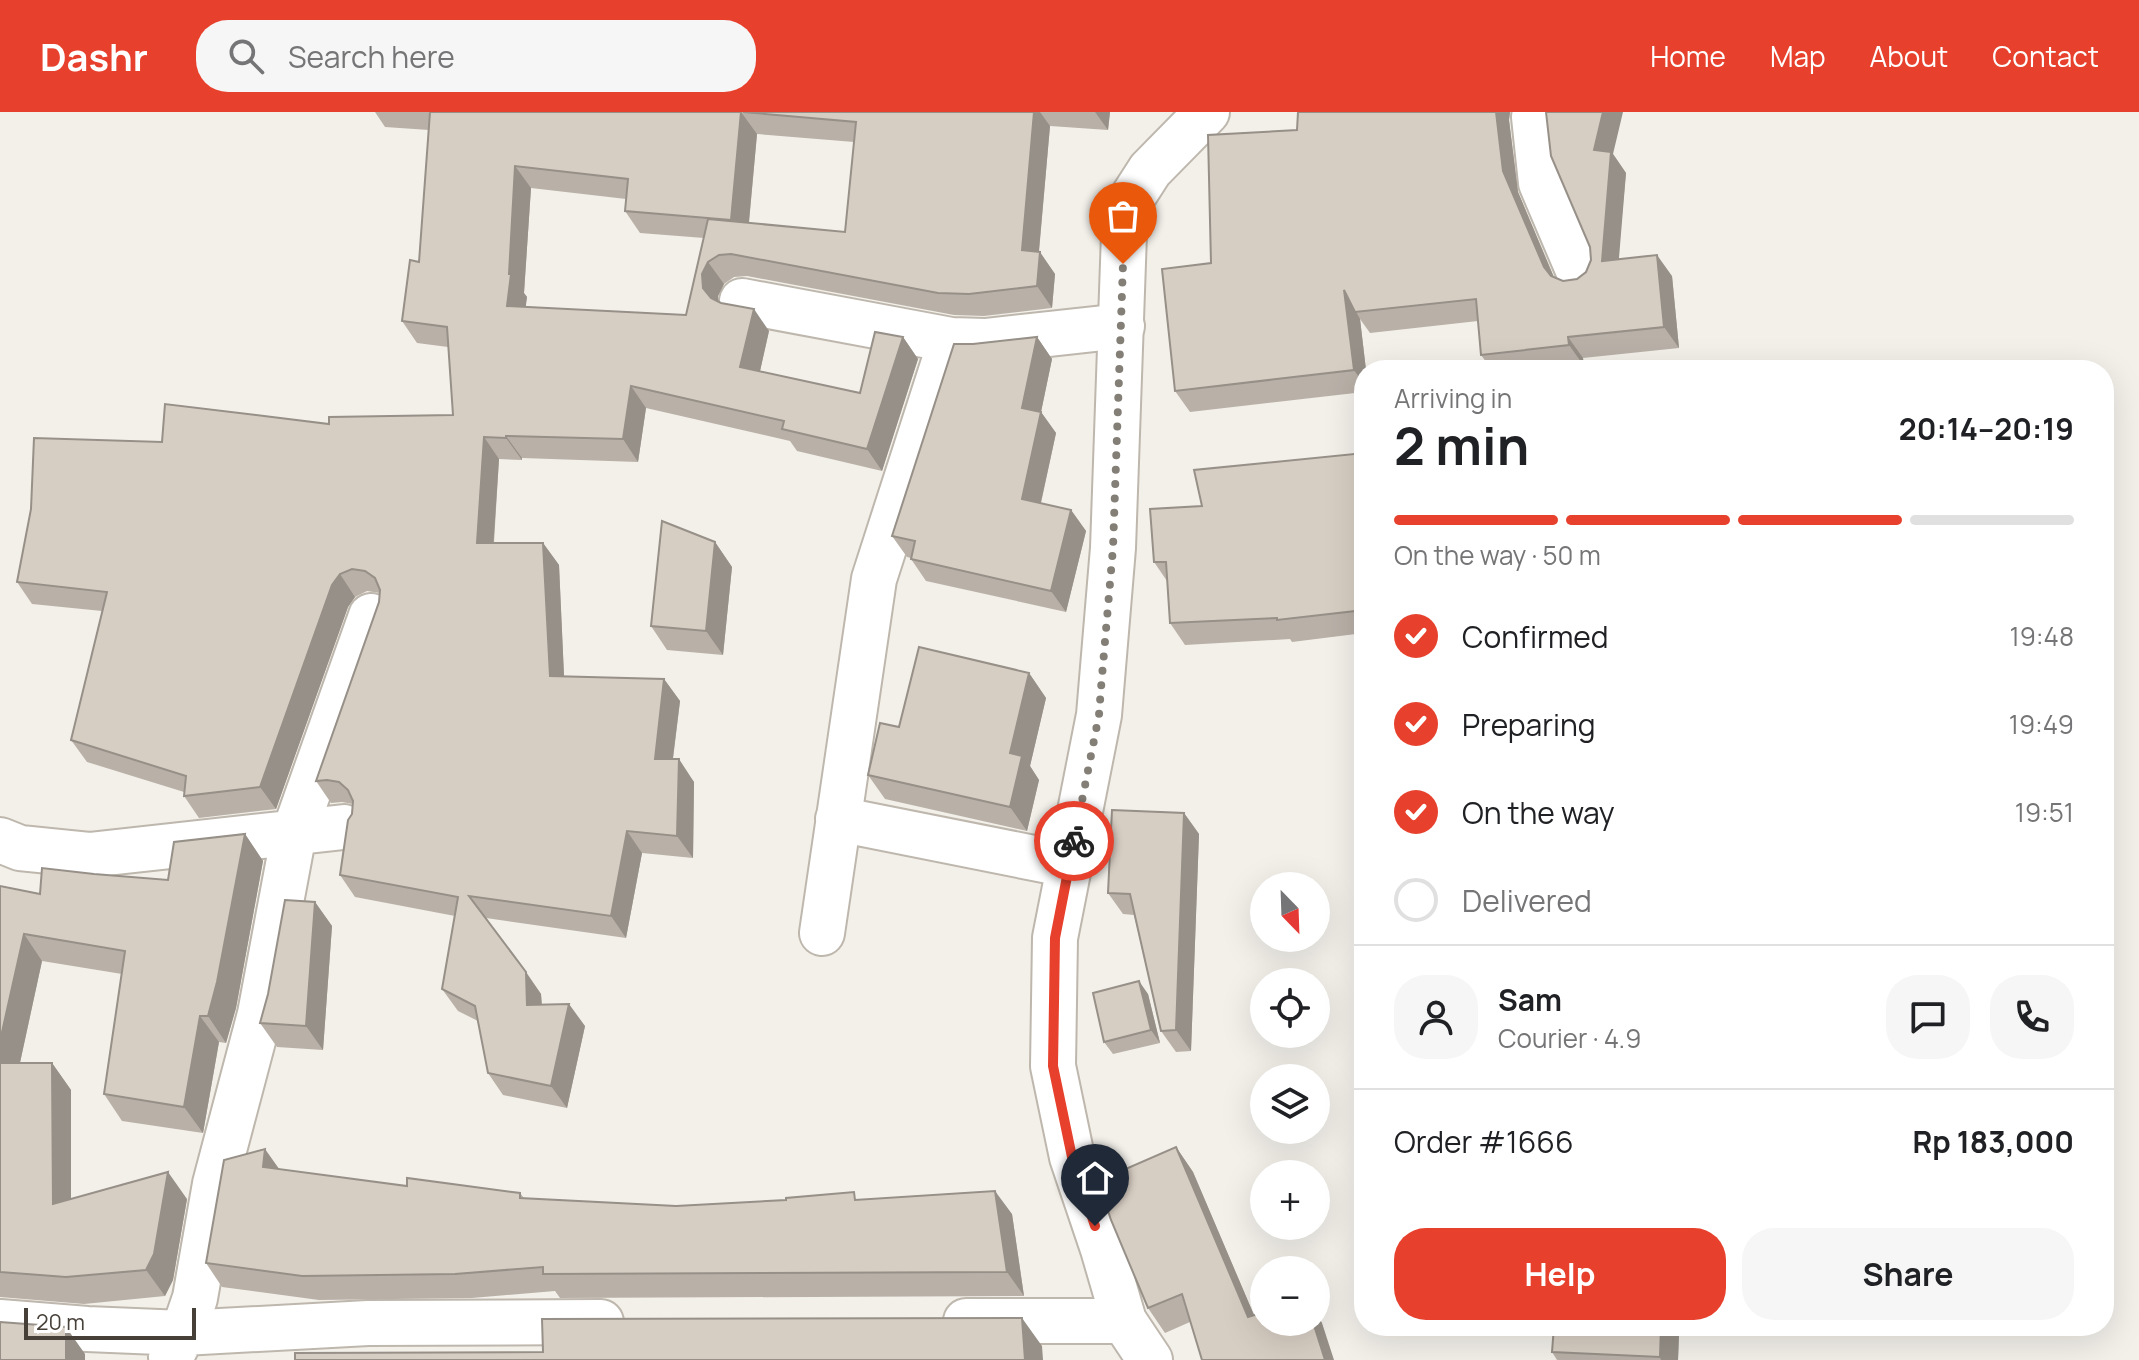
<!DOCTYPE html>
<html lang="en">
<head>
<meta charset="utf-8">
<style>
  body { margin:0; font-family:Manrope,sans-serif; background:#f6f6f6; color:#202124; height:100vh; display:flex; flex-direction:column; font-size:30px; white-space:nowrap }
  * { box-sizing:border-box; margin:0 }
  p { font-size:26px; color:#757577 }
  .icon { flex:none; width:44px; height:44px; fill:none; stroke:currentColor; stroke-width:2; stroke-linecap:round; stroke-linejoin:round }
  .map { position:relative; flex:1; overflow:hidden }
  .panel { position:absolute; left:1354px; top:248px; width:760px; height:976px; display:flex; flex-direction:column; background:#fff; border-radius:32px; box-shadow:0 8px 32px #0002 }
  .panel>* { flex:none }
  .needle { width:52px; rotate:157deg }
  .buttons { position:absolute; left:1250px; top:760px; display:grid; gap:16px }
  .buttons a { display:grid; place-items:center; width:80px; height:80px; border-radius:50%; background:#fff; box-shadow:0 8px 32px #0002; font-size:40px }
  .scale { position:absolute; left:24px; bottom:20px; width:172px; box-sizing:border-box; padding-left:8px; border:4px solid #464038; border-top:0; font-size:22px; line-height:28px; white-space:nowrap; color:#464038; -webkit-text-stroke:6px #fff; paint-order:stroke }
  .pin { position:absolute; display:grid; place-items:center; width:68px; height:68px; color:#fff; margin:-82px -34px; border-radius:50% 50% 50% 0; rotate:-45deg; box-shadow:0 0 8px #0007 }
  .pin .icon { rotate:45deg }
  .courier { position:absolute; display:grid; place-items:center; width:80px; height:80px; margin:-40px; border:6px solid #e7412d; border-radius:50%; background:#fff; color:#222; box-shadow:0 2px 10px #0007 }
  .summary em { font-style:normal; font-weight:700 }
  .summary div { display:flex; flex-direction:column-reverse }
  .summary { display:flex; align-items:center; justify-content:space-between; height:136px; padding:0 40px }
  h1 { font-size:52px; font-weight:700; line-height:60px }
  .bar { display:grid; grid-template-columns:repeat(4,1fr); gap:12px 8px; align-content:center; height:96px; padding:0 40px }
  .bar i { height:10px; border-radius:6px; background:#e0e0e0 }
  .bar .active { background:#e7412d }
  .bar p { grid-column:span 4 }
  .line { display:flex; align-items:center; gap:20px; padding:0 40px; border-top:2px solid #e0e0e0 }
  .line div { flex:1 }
  .round { display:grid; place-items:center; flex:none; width:84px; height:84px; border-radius:32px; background:#f6f6f6 }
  ol { padding:0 40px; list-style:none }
  li { display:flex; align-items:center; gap:24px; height:88px }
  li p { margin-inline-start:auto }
  li .icon { padding:8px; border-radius:50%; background:#e7412d; color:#fff; stroke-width:4 }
  li:last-child { color:#757577 }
  li i { width:44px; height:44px; border:4px solid #e0e0e0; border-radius:50% }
  .primary-button { display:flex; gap:16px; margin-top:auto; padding:16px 40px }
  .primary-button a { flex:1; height:92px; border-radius:32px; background:#e7412d; color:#fff; font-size:32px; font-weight:700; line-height:92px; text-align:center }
  .primary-button a+a { background:#f6f6f6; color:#202124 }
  header { display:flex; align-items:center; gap:48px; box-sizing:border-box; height:112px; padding:0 40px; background:#e7412d; color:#fff }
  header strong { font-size:38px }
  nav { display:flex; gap:44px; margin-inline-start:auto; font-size:28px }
  .search { width:560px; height:72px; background:#f6f6f6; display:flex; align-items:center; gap:20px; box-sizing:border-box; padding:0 28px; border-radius:32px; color:#757577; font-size:30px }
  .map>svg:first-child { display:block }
</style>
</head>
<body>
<header>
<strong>Dashr</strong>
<div class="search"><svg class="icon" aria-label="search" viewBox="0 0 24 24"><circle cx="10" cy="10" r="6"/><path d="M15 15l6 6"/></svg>Search here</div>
<nav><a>Home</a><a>Map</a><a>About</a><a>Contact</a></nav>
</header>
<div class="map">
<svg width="2139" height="1248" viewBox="0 0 2139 1248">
  <rect width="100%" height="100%" fill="#f3f0ea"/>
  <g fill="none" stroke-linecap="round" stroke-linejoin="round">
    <defs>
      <path id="minor" d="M 1536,0 L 1534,5 L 1541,71 L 1581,165
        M 742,189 L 951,228 L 985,229 L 1122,214
        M 838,707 L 1069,753
        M 0,728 L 20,736 L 89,743 L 344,715
        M 822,821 L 874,467 L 951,228
        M 966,1209 L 1124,1209
        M 0,1210 L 87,1217 L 183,1221 L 368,1211 L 601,1210
        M 171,1245 L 183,1221 L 195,1186 L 215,1072 L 260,902 L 294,721 L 371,504"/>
      <path id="tertiary" d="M 1150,1248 L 1124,1209 L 1103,1137 L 1072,1045 L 1053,954 L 1055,826 L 1099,603 L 1113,436 L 1124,122 L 1132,86 L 1150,58 L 1207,0"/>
    </defs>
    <use href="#minor" stroke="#beb7ad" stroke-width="48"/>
    <use href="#tertiary" stroke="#beb7ad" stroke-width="48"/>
    <use href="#minor" stroke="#fff" stroke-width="44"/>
    <use href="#tertiary" stroke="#fff" stroke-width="44"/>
  </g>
  <path fill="#b9b1a8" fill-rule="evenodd" d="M 375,0 L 1110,0 L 1108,18 L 1050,14 L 1039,140 L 1055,162 L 1052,196 L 984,204 L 954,203 L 747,164 L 734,165 L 724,172 L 718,184 L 718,190 L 769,219 L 760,259 L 860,281 L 903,225 L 918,247 L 882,359 L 797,339 L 790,329 L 646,296 L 638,350 L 522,346 L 522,348 L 499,347 L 494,431 L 543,431 L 559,453 L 564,564 L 664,567 L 680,589 L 673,647 L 694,670 L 693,746 L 642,741 L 626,826 L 486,806 L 541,882 L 542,893 L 585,914 L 567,996 L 503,983 L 488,961 L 478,909 L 458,899 L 442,877 L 455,804 L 355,785 L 340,763 L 353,692 L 342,690 L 331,691 L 316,669 L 379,490 L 380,481 L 367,479 L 355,485 L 348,495 L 276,697 L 199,706 L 184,684 L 184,680 L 87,650 L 71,628 L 102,499 L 32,492 L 17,470 L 162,330 L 329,312 L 453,303 L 448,235 L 417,231 L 402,209 L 419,150 L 429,18 L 385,15 ZM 757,22 L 854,30 L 845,120 L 749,111 ZM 531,76 L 626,87 L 625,99 L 640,121 L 704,126 L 686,203 L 525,195 L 527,185 L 524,181 Z
    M 1298,0 L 1510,0 L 1509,8 L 1518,80 L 1554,165 L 1563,169 L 1577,167 L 1586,160 L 1591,148 L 1613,42 L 1626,61 L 1618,147 L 1672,164 L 1679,236 L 1583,246 L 1584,254 L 1547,258 L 1492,258 L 1481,243 L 1478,209 L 1370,221 L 1360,207 L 1366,258 L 1364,258 L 1364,280 L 1190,300 L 1175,279 L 1211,151 L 1297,18 Z
    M 1037,225 L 1052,247 L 1041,300 L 1056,321 L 1041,391 L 1071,398 L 1086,419 L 1066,500 L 926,469 L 911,447 L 911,446 L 907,445 L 892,424 L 973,232 Z
    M 1364,341 L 1364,521 L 1292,530 L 1290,527 L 1185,533 L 1170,511 L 1167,469 L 1154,450 L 1202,394 Z
    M 715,430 L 732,455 L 723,543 L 667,538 L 651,514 Z
    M 1029,561 L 1046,586 L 1030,654 L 1039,668 L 1027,719 L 885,687 L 868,663 L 899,615 Z
    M 1184,701 L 1199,722 L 1191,939 L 1176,940 L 1161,919 L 1134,803 L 1123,802 L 1108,781 Z
    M 245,722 L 263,749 L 236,896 L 226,931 L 219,930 L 203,1021 L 122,1009 L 104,982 L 122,862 L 42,849 L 20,951 L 52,951 L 71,978 L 71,1087 L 187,1087 L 173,1168 L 165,1184 L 84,1192 L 0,1185 L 0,774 L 40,782 L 94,762 L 168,768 Z
    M 315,790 L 332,814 L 323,938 L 277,935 L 260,911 Z
    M 1148,882 L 1160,931 L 1113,942 L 1104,930 Z
    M 1176,1035 L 1193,1060 L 1254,1203 L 1316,1210 L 1316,1202 L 1322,1211 L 1190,1210 L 1165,1221 L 1148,1196 Z
    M 279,1057 L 407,1074 L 520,1081 L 524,1086 L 676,1094 L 859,1088 L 1012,1102 L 1024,1184 L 560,1186 L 555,1179 L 472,1186 L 319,1188 L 222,1175 L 206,1151 Z
    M 1679,1222 L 1678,1248 L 1557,1248 L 1552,1240 Z"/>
  <path fill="#969088" d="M 741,0 L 757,22 L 747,130 L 731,108 Z
    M 1034,0 L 1040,0 L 1050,14 L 1037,160 L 1022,138 Z
    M 1095,0 L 1110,0 L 1108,18 Z
    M 1496,0 L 1510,0 L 1509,8 L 1518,80 L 1558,175 L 1544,155 L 1503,59 Z
    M 1603,0 L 1623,0 L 1613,42 L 1626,61 L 1617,170 L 1602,149 L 1594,38 Z
    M 515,54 L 531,76 L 524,181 L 527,185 L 523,216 L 507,194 Z
    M 1040,140 L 1055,162 L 1052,196 L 1037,174 Z
    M 1657,143 L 1672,164 L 1679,236 L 1664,215 Z
    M 708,150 L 724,172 L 718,184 L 719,198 L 703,176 L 702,162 Z
    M 1344,178 L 1360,207 L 1366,258 L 1364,258 L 1364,272 L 1354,258 Z
    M 754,197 L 769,219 L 756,277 L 740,255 Z
    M 903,225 L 918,247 L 882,359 L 867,337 Z
    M 1037,225 L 1052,247 L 1041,300 L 1056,321 L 1037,408 L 1022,387 L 1022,296 Z
    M 1568,225 L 1583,246 L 1584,254 L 1569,233 Z
    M 631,274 L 646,296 L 638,350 L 623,327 Z
    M 506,324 L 522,346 L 522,348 L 506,326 Z
    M 484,325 L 499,347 L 492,453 L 477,431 Z
    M 1071,398 L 1086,419 L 1066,500 L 1051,479 Z
    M 715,430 L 732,455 L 723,543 L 706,519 Z
    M 543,431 L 559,453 L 565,586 L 550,564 Z
    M 340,462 L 355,485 L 348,495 L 276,697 L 260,675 L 332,473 Z
    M 1029,561 L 1046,586 L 1030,654 L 1039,668 L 1027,719 L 1010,695 L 1010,641 Z
    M 664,567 L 680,589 L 670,669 L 655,647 Z
    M 679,647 L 694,670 L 693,746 L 677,724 Z
    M 1184,701 L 1199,722 L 1191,939 L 1176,918 Z
    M 627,719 L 642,741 L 626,826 L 611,804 Z
    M 245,722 L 263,749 L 236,896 L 226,931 L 208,904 Z
    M 315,790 L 332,814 L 323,938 L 306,914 Z
    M 24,822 L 42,849 L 14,978 L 0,958 L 0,929 Z
    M 526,860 L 541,882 L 543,915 L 527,893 Z
    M 1139,869 L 1148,882 L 1160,931 L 1151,918 Z
    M 569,892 L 585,914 L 567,996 L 551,974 Z
    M 200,904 L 219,930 L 203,1021 L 184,995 Z
    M 52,951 L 71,978 L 71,1119 L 53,1092 Z
    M 1176,1035 L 1193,1060 L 1265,1229 L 1248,1205 Z
    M 265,1037 L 282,1061 L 263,1055 Z
    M 168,1060 L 187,1087 L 173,1168 L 165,1184 L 146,1158 Z
    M 995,1079 L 1012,1102 L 1024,1184 L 1007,1160 Z
    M 1316,1202 L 1322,1211 L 1334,1248 L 1325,1248 L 1313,1210 L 1316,1210 Z
    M 1022,1206 L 1042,1234 L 1043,1248 L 1025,1248 Z
    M 1661,1214 L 1673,1214 L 1679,1222 L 1678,1248 L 1661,1248 L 1660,1245 Z
    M 66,1215 L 85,1242 L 85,1248 L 66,1248 Z"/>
  <path fill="#d7cec3" stroke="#969088" stroke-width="2" d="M 430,0 L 741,0 L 731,108 L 625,99 L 628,67 L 515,54 L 509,162 L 511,162 L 507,194 L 686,203 L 708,107 L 845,120 L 856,10 L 743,0 L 1034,0 L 1022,138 L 1040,140 L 1037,174 L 969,182 L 938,181 L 731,142 L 719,143 L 708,150 L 702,162 L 703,176 L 711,186 L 721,191 L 754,197 L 740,255 L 860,281 L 875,220 L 903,225 L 867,337 L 782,317 L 784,309 L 631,274 L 623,327 L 506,324 L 506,326 L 484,325 L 477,431 L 543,431 L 550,564 L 664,567 L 655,647 L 679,647 L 677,724 L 627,719 L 611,804 L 469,784 L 526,860 L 527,893 L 569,892 L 551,974 L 488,961 L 475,894 L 442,877 L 458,785 L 340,763 L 348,708 L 352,702 L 353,689 L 348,678 L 339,670 L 327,668 L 316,669 L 379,490 L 380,478 L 375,466 L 365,459 L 352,457 L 340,462 L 332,473 L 260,675 L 184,684 L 186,664 L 71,628 L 107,480 L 17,470 L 31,397 L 34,326 L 162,330 L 165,292 L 329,312 L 329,305 L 453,303 L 447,215 L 402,209 L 410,148 L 419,150 Z
    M 1298,0 L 1496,0 L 1503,59 L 1544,155 L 1551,164 L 1563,169 L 1577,167 L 1586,160 L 1591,148 L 1590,135 L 1551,44 L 1546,0 L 1603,0 L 1594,38 L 1611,40 L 1602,149 L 1657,143 L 1664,215 L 1568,225 L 1569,233 L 1481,243 L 1476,187 L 1355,200 L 1344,178 L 1354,258 L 1175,279 L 1162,157 L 1211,151 L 1208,23 L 1297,18 Z
    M 1037,225 L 1022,296 L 1041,300 L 1022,387 L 1071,398 L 1051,479 L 911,447 L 915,429 L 892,424 L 954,232 L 973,232 Z
    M 1364,341 L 1364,498 L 1277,508 L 1277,506 L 1170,511 L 1166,450 L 1154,450 L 1150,397 L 1202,394 L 1194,358 Z
    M 662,409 L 715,430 L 706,519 L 651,514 Z
    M 919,535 L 1029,561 L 1010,641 L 1022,644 L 1010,695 L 868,663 L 880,611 L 899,615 Z
    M 1112,698 L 1184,701 L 1176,918 L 1161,919 L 1130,782 L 1108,781 Z
    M 245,722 L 217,870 L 208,904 L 200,904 L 184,995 L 104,982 L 125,839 L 24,822 L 0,929 L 0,774 L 40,782 L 42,756 L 94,762 L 168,768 L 174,730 Z
    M 285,788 L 315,790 L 306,914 L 260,911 L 268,882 Z
    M 1139,869 L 1151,918 L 1104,930 L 1093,881 Z
    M 0,951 L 52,951 L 53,1092 L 168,1060 L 154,1142 L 146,1158 L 66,1165 L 0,1160 Z
    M 1176,1035 L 1248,1205 L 1264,1200 L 1264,1210 L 1313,1210 L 1325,1248 L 1202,1248 L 1182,1182 L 1148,1196 L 1111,1108 L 1098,1069 Z
    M 265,1037 L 263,1055 L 407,1074 L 407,1066 L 520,1081 L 520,1086 L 676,1094 L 786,1088 L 786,1086 L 854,1080 L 855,1088 L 995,1079 L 1007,1160 L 543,1162 L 543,1155 L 455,1162 L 302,1164 L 206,1151 L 224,1048 Z
    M 1022,1206 L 1025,1248 L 295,1248 L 295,1241 L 543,1240 L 542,1207 Z
    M 0,1210 L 66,1215 L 66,1248 L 0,1248 Z
    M 1554,1214 L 1661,1214 L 1660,1245 L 1552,1240 Z"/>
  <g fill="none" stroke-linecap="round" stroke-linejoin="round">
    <path stroke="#837e76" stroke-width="8" stroke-dasharray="0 14.4" d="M 1074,729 L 1099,603 L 1101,576 L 1113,436 L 1123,152"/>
    <path stroke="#e7412d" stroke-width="10" d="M 1074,729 L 1055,826 L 1053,954 L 1072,1045 L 1095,1114"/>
  </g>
</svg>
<div class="buttons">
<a><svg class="needle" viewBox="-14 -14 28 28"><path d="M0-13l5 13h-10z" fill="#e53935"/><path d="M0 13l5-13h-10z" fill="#757577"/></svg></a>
<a><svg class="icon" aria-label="locate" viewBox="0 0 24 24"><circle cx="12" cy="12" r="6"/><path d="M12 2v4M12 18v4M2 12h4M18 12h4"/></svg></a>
<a><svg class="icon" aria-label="layers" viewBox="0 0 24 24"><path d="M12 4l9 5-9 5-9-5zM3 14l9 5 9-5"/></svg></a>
<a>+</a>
<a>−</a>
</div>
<div class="scale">20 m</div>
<div class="pin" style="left:1123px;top:152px;background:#ea580c"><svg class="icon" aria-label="bag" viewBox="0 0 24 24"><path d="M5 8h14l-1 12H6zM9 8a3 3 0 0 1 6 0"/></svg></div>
<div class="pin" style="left:1095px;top:1114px;background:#1f2937"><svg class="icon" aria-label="home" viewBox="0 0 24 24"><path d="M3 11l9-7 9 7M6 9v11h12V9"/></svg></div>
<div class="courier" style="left:1074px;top:729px"><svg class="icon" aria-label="bike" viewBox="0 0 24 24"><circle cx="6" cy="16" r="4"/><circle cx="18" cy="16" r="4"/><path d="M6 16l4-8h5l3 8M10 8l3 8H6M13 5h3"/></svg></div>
<section class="panel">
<div class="summary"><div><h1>2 min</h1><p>Arriving in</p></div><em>20:14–20:19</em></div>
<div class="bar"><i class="active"></i><i class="active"></i><i class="active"></i><i></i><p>On the way · 50 m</p></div>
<ol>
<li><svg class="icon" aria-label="check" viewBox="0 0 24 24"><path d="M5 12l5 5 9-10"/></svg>Confirmed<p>19:48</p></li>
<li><svg class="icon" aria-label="check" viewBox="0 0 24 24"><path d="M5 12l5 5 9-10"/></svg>Preparing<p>19:49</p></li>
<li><svg class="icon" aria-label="check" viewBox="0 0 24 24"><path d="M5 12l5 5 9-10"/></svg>On the way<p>19:51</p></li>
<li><i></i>Delivered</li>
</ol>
<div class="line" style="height:144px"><a class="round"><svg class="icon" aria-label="person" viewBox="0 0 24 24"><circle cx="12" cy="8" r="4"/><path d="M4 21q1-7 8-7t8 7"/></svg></a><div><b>Sam</b><p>Courier · 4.9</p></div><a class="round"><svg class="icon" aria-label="chat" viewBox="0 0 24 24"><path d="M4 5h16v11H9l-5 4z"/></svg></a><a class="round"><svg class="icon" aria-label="phone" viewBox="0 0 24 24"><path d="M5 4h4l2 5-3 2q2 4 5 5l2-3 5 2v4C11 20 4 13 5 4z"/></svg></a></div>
<div class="line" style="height:104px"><div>Order #1666</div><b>Rp 183,000</b></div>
<div class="primary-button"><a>Help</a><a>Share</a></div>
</section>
</div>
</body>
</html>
